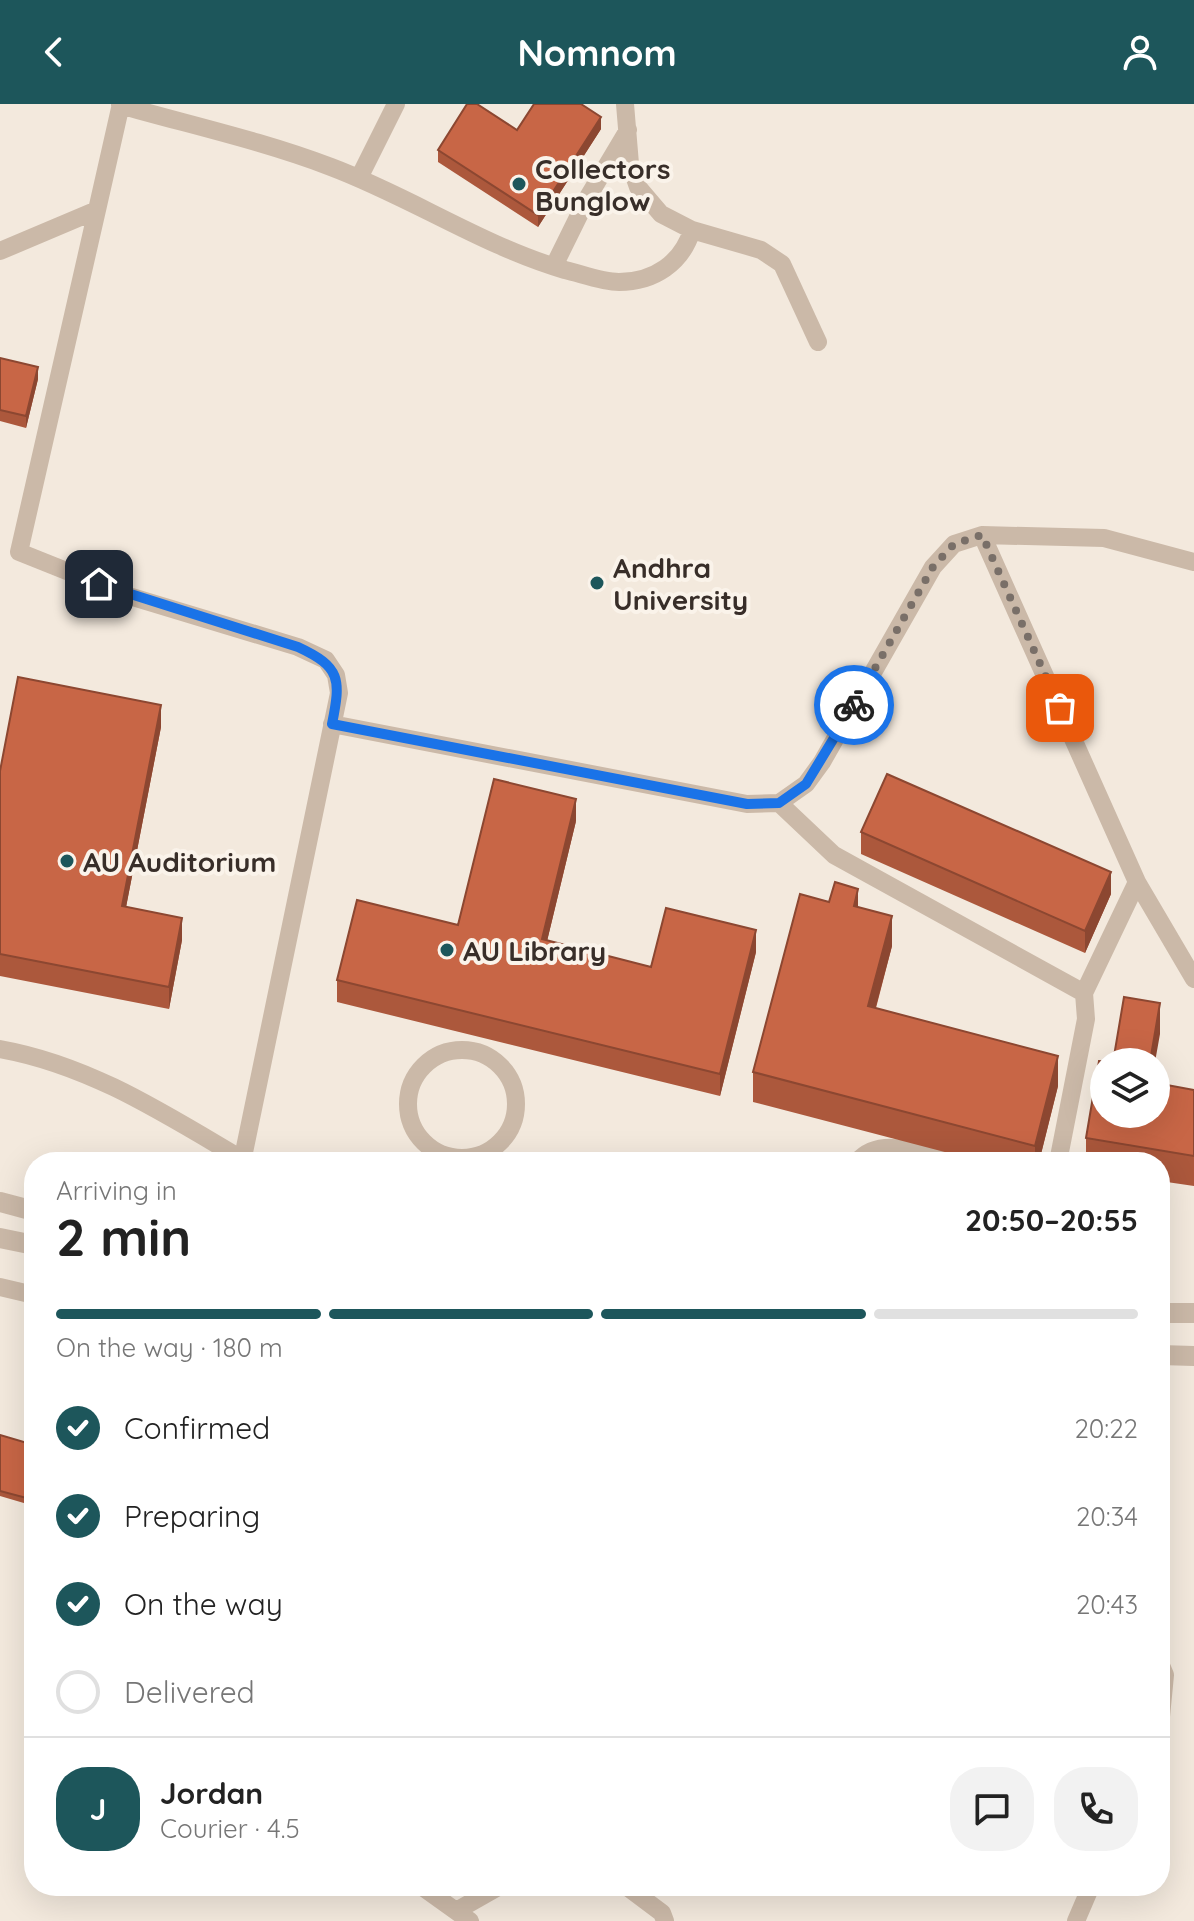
<!DOCTYPE html>
<html lang="en">
<head>
<meta charset="utf-8">
<style>
  body { margin:0; font-family:Quicksand,sans-serif; background:#f2f2f2; color:#222; height:100vh; display:flex; flex-direction:column; font-size:30px; white-space:nowrap }
  * { box-sizing:border-box; margin:0 }
  p { font-size:26px; color:#767676 }
  .icon { flex:none; width:44px; height:44px; fill:none; stroke:currentColor; stroke-width:2; stroke-linecap:round; stroke-linejoin:round }
  .map { position:relative; flex:1; overflow:hidden }
  .panel { position:absolute; left:24px; top:1048px; width:1146px; height:744px; display:flex; flex-direction:column; background:#fff; border-radius:32px; box-shadow:0 8px 32px #0002 }
  .panel>* { flex:none }
  .buttons { position:absolute; left:1090px; top:944px; display:grid; gap:16px }
  .buttons a { display:grid; place-items:center; width:80px; height:80px; border-radius:50%; background:#fff; box-shadow:0 8px 32px #0002; font-size:40px }
  .pin { position:absolute; display:grid; place-items:center; width:68px; height:68px; color:#fff; margin:-34px; border-radius:16px; box-shadow:0 4px 12px #0006 }
  .courier { position:absolute; display:grid; place-items:center; width:80px; height:80px; margin:-40px; border:6px solid #1a73e8; border-radius:50%; background:#fff; color:#222; box-shadow:0 2px 10px #0007 }
  .head em { font-style:normal; font-weight:700 }
  .head div { display:flex; flex-direction:column-reverse }
  .head { display:flex; align-items:center; justify-content:space-between; height:136px; padding:0 32px }
  h1 { font-size:52px; font-weight:700; line-height:60px }
  .bar { display:grid; grid-template-columns:repeat(4,1fr); gap:12px 8px; align-content:center; height:96px; padding:0 32px }
  .bar i { height:10px; border-radius:6px; background:#e0e0e0 }
  .bar .current { background:#1d565b }
  .bar p { grid-column:span 4 }
  .line { display:flex; align-items:center; gap:20px; padding:0 32px; border-top:2px solid #e0e0e0 }
  .line div { flex:1 }
  .round { display:grid; place-items:center; flex:none; width:84px; height:84px; border-radius:32px; background:#f2f2f2 }
  ol { padding:0 32px; list-style:none }
  li { display:flex; align-items:center; gap:24px; height:88px }
  li p { margin-inline-start:auto }
  li .icon { padding:8px; border-radius:50%; background:#1d565b; color:#fff; stroke-width:4 }
  li:last-child { color:#767676 }
  li i { width:44px; height:44px; border:4px solid #e0e0e0; border-radius:50% }
  header { display:flex; justify-content:space-between; align-items:center; height:104px; padding:0 32px; background:#1d565b; color:#fff; font-size:36px; font-weight:700 }
  .map>svg:first-child { display:block }
</style>
</head>
<body>
<header><svg class="icon" aria-label="back" viewBox="0 0 24 24"><path d="M15 5l-7 7 7 7"/></svg>Nomnom<svg class="icon" aria-label="person" viewBox="0 0 24 24"><circle cx="12" cy="8" r="4"/><path d="M4 21q1-7 8-7t8 7"/></svg></header>
<div class="map">
<svg width="1194" height="1817" viewBox="0 0 1194 1817">
  <rect width="100%" height="100%" fill="#f3e9dd"/>
  <g fill="none" stroke-linecap="round" stroke-linejoin="round">
    <path stroke="#cbb9a8" stroke-width="18" d="M 625,0 L 630,60 L 638,83 L 661,110 L 692,126 L 761,146 L 782,160 L 818,238
      M 120,1 C 190,21 263,37 331,63 C 411,93 483,142 565,166 C 582,170 602,178 619,178 C 654,178 682,159 692,126
      M 359,74 L 396,0
      M 97,106 L 19,448 L 129,492 L 298,543 L 326,556 L 336,571 L 339,589 L 242,1058
      M 0,147 L 97,106 L 121,0
      M 554,162 L 588,93 L 628,26
      M 982,431 L 1137,778 L 1084,889
      M 332,620 L 747,700 L 779,699
      M 1137,778 L 1194,875
      M 0,945 C 90,961 165,1010 243,1056
      M408 1000a54 54 0 1 1 108 0a54 54 0 1 1-108 0Z
      M 857,1058 C 881,1030 923,1051 955,1058
      M 1058,1058 L 1086,915 L 1084,889 L 834,751 L 779,699 L 806,680 L 822,658 L 933,463 L 954,440 L 982,431 L 1104,434 L 1194,458
      M 0,1183 L 34,1191
      M 1160,1559 L 1165,1571 L 1160,1623
      M 421,1782 L 470,1817
      M 626,1782 L 662,1809 L 665,1817
      M 456,1807 L 500,1782
      M 1076,1817 L 1091,1782"/>
    <path stroke="#cbb9a8" stroke-width="20" d="M 0,1098 L 34,1107
      M 0,1134 L 34,1141
      M 1160,1209 L 1194,1209
      M 1160,1251 L 1194,1252"/>
  </g>
  <path fill="#ac583c" d="M 601,25 L 538,123 L 438,58 L 438,46 L 517,26 Z
    M 0,254 L 38,275 L 26,324 L 0,317 Z
    M 161,623 L 126,803 L 182,836 L 169,905 L 0,872 L 0,667 Z
    M 576,717 L 547,837 L 651,863 L 756,848 L 720,992 L 337,898 L 337,876 L 458,821 Z
    M 861,728 L 1111,790 L 1085,849 L 861,750 Z
    M 829,798 L 858,803 L 892,842 L 876,904 L 1058,982 L 1039,1058 L 983,1058 L 753,998 L 753,968 Z
    M 1194,986 L 1194,1082 L 1160,1077 L 1160,1058 L 1086,1058 L 1086,1034 L 1104,1010 Z
    M 0,1331 L 34,1341 L 34,1402 L 0,1392 Z"/>
  <path fill="#8c4731" d="M 601,13 L 601,25 L 538,123 L 538,111 Z
    M 38,263 L 38,275 L 26,324 L 26,312 Z
    M 161,601 L 161,623 L 122,824 L 122,802 Z
    M 576,695 L 576,717 L 542,858 L 542,835 Z
    M 1111,768 L 1111,790 L 1085,849 L 1085,827 Z
    M 858,785 L 858,815 L 854,802 Z
    M 892,812 L 892,842 L 868,932 L 868,902 Z
    M 182,814 L 182,836 L 169,905 L 169,883 Z
    M 756,826 L 756,848 L 720,992 L 720,970 Z
    M 1160,899 L 1160,930 L 1155,958 L 1150,958 Z
    M 1058,952 L 1058,982 L 1039,1058 L 1035,1058 L 1035,1042 Z"/>
  <path fill="#c86646" stroke="#8c4731" stroke-width="2" d="M 467,0 L 477,0 L 517,26 L 534,0 L 581,0 L 601,13 L 538,111 L 438,46 Z
    M 0,254 L 38,263 L 26,312 L 0,306 Z
    M 18,573 L 161,601 L 122,802 L 182,814 L 169,883 L 0,850 L 0,667 Z
    M 887,670 L 1111,768 L 1085,827 L 861,728 Z
    M 494,675 L 576,695 L 542,835 L 651,863 L 666,804 L 756,826 L 720,970 L 337,876 L 357,796 L 458,821 Z
    M 835,778 L 858,785 L 854,802 L 892,812 L 868,902 L 1058,952 L 1035,1042 L 753,968 L 800,790 L 829,798 Z
    M 1124,893 L 1160,899 L 1150,958 L 1113,958 Z
    M 1099,957 L 1108,958 L 1104,958 L 1104,1010 L 1156,1010 L 1156,979 L 1194,986 L 1194,1052 L 1086,1034 Z
    M 0,1331 L 34,1341 L 34,1396 L 0,1387 Z"/>
  <g fill="none" stroke-linecap="round" stroke-linejoin="round">
    <path stroke="#796f68" stroke-width="8" stroke-dasharray="0 14.4" d="M 854,601 L 933,463 L 954,440 L 982,431 L 1060,604"/>
    <path stroke="#1a73e8" stroke-width="10" d="M 99,480 L 298,543 C 341,563 341,575 332,620 L 747,700 L 779,699 L 806,680 L 854,601"/>
  </g>
  <g fill="#1d565b" stroke="#faf3ea" stroke-width="3">
    <circle cx="519" cy="80" r="8"/>
    <circle cx="597" cy="479" r="8"/>
    <circle cx="67" cy="757" r="8"/>
    <circle cx="447" cy="846" r="8"/>
  </g>
  <g text-anchor="middle" dominant-baseline="central" stroke-width="8" stroke-linejoin="round" paint-order="stroke">
    <g font-size="28" font-weight="bold" fill="#382e29" stroke="#faf3ea" text-anchor="start">
      <text x="535" y="64">Collectors<tspan x="535" dy="32">Bunglow</tspan></text>
      <text x="613" y="463">Andhra<tspan x="613" dy="32">University</tspan></text>
      <text x="83" y="757">AU Auditorium</text>
      <text x="463" y="846">AU Library</text>
    </g>
  </g>
</svg>
<div class="buttons">
<a><svg class="icon" aria-label="layers" viewBox="0 0 24 24"><path d="M12 4l9 5-9 5-9-5zM3 14l9 5 9-5"/></svg></a>
</div>
<div class="pin" style="left:1060px;top:604px;background:#ea580c"><svg class="icon" aria-label="bag" viewBox="0 0 24 24"><path d="M5 8h14l-1 12H6zM9 8a3 3 0 0 1 6 0"/></svg></div>
<div class="pin" style="left:99px;top:480px;background:#1f2937"><svg class="icon" aria-label="home" viewBox="0 0 24 24"><path d="M3 11l9-7 9 7M6 9v11h12V9"/></svg></div>
<div class="courier" style="left:854px;top:601px"><svg class="icon" aria-label="bike" viewBox="0 0 24 24"><circle cx="6" cy="16" r="4"/><circle cx="18" cy="16" r="4"/><path d="M6 16l4-8h5l3 8M10 8l3 8H6M13 5h3"/></svg></div>
<section class="panel">
<div class="head"><div><h1>2 min</h1><p>Arriving in</p></div><em>20:50–20:55</em></div>
<div class="bar"><i class="current"></i><i class="current"></i><i class="current"></i><i></i><p>On the way · 180 m</p></div>
<ol>
<li><svg class="icon" aria-label="check" viewBox="0 0 24 24"><path d="M5 12l5 5 9-10"/></svg>Confirmed<p>20:22</p></li>
<li><svg class="icon" aria-label="check" viewBox="0 0 24 24"><path d="M5 12l5 5 9-10"/></svg>Preparing<p>20:34</p></li>
<li><svg class="icon" aria-label="check" viewBox="0 0 24 24"><path d="M5 12l5 5 9-10"/></svg>On the way<p>20:43</p></li>
<li><i></i>Delivered</li>
</ol>
<div class="line" style="height:144px"><b class="round" style="background:#1d565b;color:#fff">J</b><div><b>Jordan</b><p>Courier · 4.5</p></div><a class="round"><svg class="icon" aria-label="chat" viewBox="0 0 24 24"><path d="M4 5h16v11H9l-5 4z"/></svg></a><a class="round"><svg class="icon" aria-label="phone" viewBox="0 0 24 24"><path d="M5 4h4l2 5-3 2q2 4 5 5l2-3 5 2v4C11 20 4 13 5 4z"/></svg></a></div>
</section>
</div>
</body>
</html>
